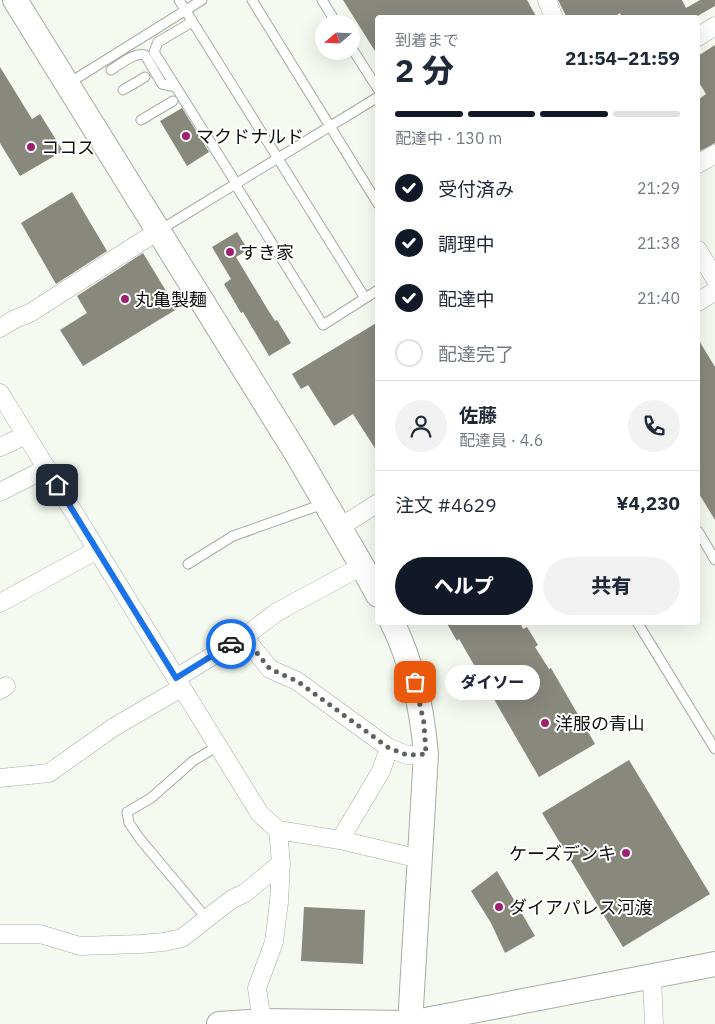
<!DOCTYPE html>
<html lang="ja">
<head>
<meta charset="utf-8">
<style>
  body { margin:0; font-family:"IBM Plex Sans","Noto Sans JP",sans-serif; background:#f2f2f3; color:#1f2937; height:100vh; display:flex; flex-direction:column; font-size:19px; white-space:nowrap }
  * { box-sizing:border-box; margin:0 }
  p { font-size:16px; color:#747a83 }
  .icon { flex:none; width:28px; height:28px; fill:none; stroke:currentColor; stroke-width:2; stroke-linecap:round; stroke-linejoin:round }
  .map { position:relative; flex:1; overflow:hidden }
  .side { position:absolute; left:375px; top:15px; width:325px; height:610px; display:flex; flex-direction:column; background:#fff; border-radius:5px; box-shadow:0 5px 20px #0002 }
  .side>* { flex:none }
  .needle { width:32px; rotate:251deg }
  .fabs { position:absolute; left:315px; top:15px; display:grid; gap:10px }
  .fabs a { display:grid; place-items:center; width:45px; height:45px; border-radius:50%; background:#fff; box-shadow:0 5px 20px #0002; font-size:25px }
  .pin { position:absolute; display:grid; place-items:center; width:42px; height:42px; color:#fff; margin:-21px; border-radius:10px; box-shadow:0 2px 8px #0006 }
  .courier { position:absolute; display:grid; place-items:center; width:50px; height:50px; margin:-25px; border:4px solid #1a73e8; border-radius:50%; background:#fff; color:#222; box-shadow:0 1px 6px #0007 }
  .bubble { position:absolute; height:35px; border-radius:18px; background:#fff; box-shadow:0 5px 20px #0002; font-size:16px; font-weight:800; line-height:35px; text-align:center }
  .head em { font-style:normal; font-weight:800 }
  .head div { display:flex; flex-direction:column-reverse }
  .head { display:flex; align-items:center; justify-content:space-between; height:85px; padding:0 20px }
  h1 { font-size:32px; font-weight:800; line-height:38px }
  .bar { display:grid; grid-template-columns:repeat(4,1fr); gap:8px 5px; align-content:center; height:60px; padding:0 20px }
  .bar i { height:6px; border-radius:4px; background:#e0e1e3 }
  .bar .active { background:#111827 }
  .bar p { grid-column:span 4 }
  .line { display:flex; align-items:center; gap:12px; padding:0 20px; border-top:1px solid #e0e1e3 }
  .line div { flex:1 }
  .round { display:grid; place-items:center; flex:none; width:52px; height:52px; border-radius:26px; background:#f2f2f3 }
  ol { padding:0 20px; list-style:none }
  li { display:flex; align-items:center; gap:15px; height:55px }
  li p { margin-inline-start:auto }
  li .icon { padding:5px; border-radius:50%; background:#111827; color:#fff; stroke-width:4 }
  li:last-child { color:#747a83 }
  li i { width:28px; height:28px; border:2px solid #e0e1e3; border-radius:50% }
  .cta { display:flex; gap:10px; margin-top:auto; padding:10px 20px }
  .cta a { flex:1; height:58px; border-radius:30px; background:#111827; color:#fff; font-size:20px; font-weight:800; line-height:58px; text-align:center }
  .cta a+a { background:#f2f2f3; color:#1f2937 }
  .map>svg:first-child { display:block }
</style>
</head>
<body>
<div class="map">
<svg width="715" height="1024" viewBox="0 0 715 1024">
  <rect width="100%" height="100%" fill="#f4faf0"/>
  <path fill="#88887d" d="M 343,0 L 527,0 L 537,18 L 378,18 L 378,56 Z
    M 558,0 L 682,0 L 686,8 L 700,0 L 715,0 L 715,6 L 694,18 L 622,18 L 620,13 L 612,18 L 567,18 Z
    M 715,45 L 715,143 L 698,152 L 698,100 L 706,94 L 698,81 L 698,56 Z
    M 0,67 L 32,119 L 40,114 L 63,151 L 20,176 L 0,143 Z
    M 182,108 L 209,152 L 187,166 L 160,121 Z
    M 72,192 L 107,251 L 56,284 L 21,223 Z
    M 237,232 L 248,250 L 236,257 L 268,310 L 275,321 L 277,320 L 291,343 L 269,356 L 243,312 L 241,313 L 224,284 L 231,279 L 212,247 Z
    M 143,253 L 177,309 L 83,366 L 60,330 L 87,313 L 77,296 Z
    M 378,322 L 378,453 L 353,414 L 334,426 L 308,385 L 301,389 L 292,374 Z
    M 698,339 L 715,367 L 715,520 L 698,492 Z
    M 446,622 L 520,622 L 523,629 L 527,627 L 538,645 L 535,647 L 549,669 L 551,668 L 595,744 L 539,777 L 459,639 L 457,641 Z
    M 629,760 L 710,894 L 623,947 L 542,813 Z
    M 497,871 L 535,936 L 505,953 L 491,923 L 471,891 Z
    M 304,907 L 365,910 L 363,964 L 301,961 Z"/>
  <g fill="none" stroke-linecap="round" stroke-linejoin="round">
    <defs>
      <path id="lane" d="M 179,0 L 365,298
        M 252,0 L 378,204
        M 322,0 L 337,24
        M 192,22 L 158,42 L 154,52 L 236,183
        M 351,47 L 378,89
        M 111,70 C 121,64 134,52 145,55 L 162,84 L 176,87
        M 69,83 L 202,0
        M 123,90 L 145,77
        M 141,120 L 173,101
        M 235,184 L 323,325 L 378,290
        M 160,230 L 378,97
        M 698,531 L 715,560
        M 188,564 L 233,536 L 323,504
        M 637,622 L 715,749
        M 207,919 L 140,839 L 129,823 L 127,812 L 151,798 L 193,761 L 218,746"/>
      <path id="street" d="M 547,0 L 554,18
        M 698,37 L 715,26
        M 698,164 L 715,154
        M 698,250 L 715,279
        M 698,302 L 715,291
        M 0,328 L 15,319 L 30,313 L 158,231
        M 0,393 L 260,814 L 278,830 L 340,840 L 420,859
        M 0,447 L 26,435
        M 0,492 L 47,468
        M 340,527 L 378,503
        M 0,603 L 97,550
        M 244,637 L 270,669 L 297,681 L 389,748 L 407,755 L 426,754
        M 176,678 L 244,637 L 277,612 L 362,566
        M 0,690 L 6,686
        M 0,778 L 49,773 L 114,727 L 181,688
        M 340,840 L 381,771 L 389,748
        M 0,934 L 40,934 L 80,946 L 141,944 L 164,942 L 182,938 L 232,899 L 245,893 L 281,863
        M 652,977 L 654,1024
        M 262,1021 L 257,988 L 274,942 L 279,902 L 281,863 L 278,830"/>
      <path id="secondary" d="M 15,0 L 298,456 L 362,566 L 378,595
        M 392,622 C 413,664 422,708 426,754 L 410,1024
        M 219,1024 L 262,1021 L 410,1023 L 715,964"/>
    </defs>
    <use href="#lane" stroke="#a6aca3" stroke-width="11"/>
    <use href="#street" stroke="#a6aca3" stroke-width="19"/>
    <use href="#secondary" stroke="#a6aca3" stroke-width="26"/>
    <use href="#lane" stroke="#fff" stroke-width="9"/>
    <use href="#street" stroke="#fff" stroke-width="18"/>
    <use href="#secondary" stroke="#fff" stroke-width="24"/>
  </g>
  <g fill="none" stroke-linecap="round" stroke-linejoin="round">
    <path stroke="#5f635d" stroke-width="5" stroke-dasharray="0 9" d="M 231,644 L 244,637 L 270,669 L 297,681 L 389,748 L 407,755 L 426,754 L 424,723 L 415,682"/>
    <path stroke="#1a73e8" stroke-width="6" d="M 57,485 L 176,678 L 231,644"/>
  </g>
  <g fill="#a11f6f" stroke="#fff" stroke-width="2">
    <circle cx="186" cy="136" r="5"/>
    <circle cx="31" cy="147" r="5"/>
    <circle cx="230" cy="252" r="5"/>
    <circle cx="125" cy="299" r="5"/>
    <circle cx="545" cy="723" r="5"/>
    <circle cx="626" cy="853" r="5"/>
    <circle cx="499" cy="907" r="5"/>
  </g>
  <g text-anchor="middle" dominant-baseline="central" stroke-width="4" stroke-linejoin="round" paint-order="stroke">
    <g font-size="18" fill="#0f110e" stroke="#fff" text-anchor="start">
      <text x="196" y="136">マクドナルド</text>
      <text x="41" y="147">ココス</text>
      <text x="240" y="252">すき家</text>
      <text x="135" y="299">丸亀製麺</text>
      <text x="555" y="723">洋服の青山</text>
      <text x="616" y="853" text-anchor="end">ケーズデンキ</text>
      <text x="509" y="907">ダイアパレス河渡</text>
    </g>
  </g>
</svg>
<div class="fabs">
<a><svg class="needle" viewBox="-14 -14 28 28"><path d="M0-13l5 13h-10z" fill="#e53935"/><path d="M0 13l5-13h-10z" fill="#747a83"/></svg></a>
</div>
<div class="pin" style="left:415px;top:682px;background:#ea580c"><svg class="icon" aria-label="bag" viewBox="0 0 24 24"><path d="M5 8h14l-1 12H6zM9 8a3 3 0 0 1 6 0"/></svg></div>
<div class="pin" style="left:57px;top:485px;background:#1f2937"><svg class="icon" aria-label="home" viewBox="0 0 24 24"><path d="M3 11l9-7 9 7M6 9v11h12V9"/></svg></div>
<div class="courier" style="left:231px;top:644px"><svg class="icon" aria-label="car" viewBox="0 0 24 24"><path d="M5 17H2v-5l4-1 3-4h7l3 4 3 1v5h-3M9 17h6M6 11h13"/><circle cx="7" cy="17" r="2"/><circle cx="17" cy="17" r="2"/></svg></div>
<div class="bubble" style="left:445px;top:665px;width:95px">ダイソー</div>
<section class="side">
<div class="head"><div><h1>2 分</h1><p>到着まで</p></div><em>21:54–21:59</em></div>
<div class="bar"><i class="active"></i><i class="active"></i><i class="active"></i><i></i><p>配達中 · 130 m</p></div>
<ol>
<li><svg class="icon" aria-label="check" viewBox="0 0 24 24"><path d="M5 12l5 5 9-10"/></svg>受付済み<p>21:29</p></li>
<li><svg class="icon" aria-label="check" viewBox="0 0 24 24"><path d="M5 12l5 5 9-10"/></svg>調理中<p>21:38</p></li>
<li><svg class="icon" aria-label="check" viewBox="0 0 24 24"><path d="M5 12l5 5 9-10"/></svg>配達中<p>21:40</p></li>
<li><i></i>配達完了</li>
</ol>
<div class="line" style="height:90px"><a class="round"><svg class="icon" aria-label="person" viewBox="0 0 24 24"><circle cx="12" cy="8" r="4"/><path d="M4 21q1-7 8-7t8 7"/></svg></a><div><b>佐藤</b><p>配達員 · 4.6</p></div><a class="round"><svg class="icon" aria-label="phone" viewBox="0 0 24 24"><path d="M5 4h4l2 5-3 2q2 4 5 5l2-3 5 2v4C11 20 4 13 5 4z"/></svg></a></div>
<div class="line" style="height:65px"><div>注文 #4629</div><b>¥4,230</b></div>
<div class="cta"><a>ヘルプ</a><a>共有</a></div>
</section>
</div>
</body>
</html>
